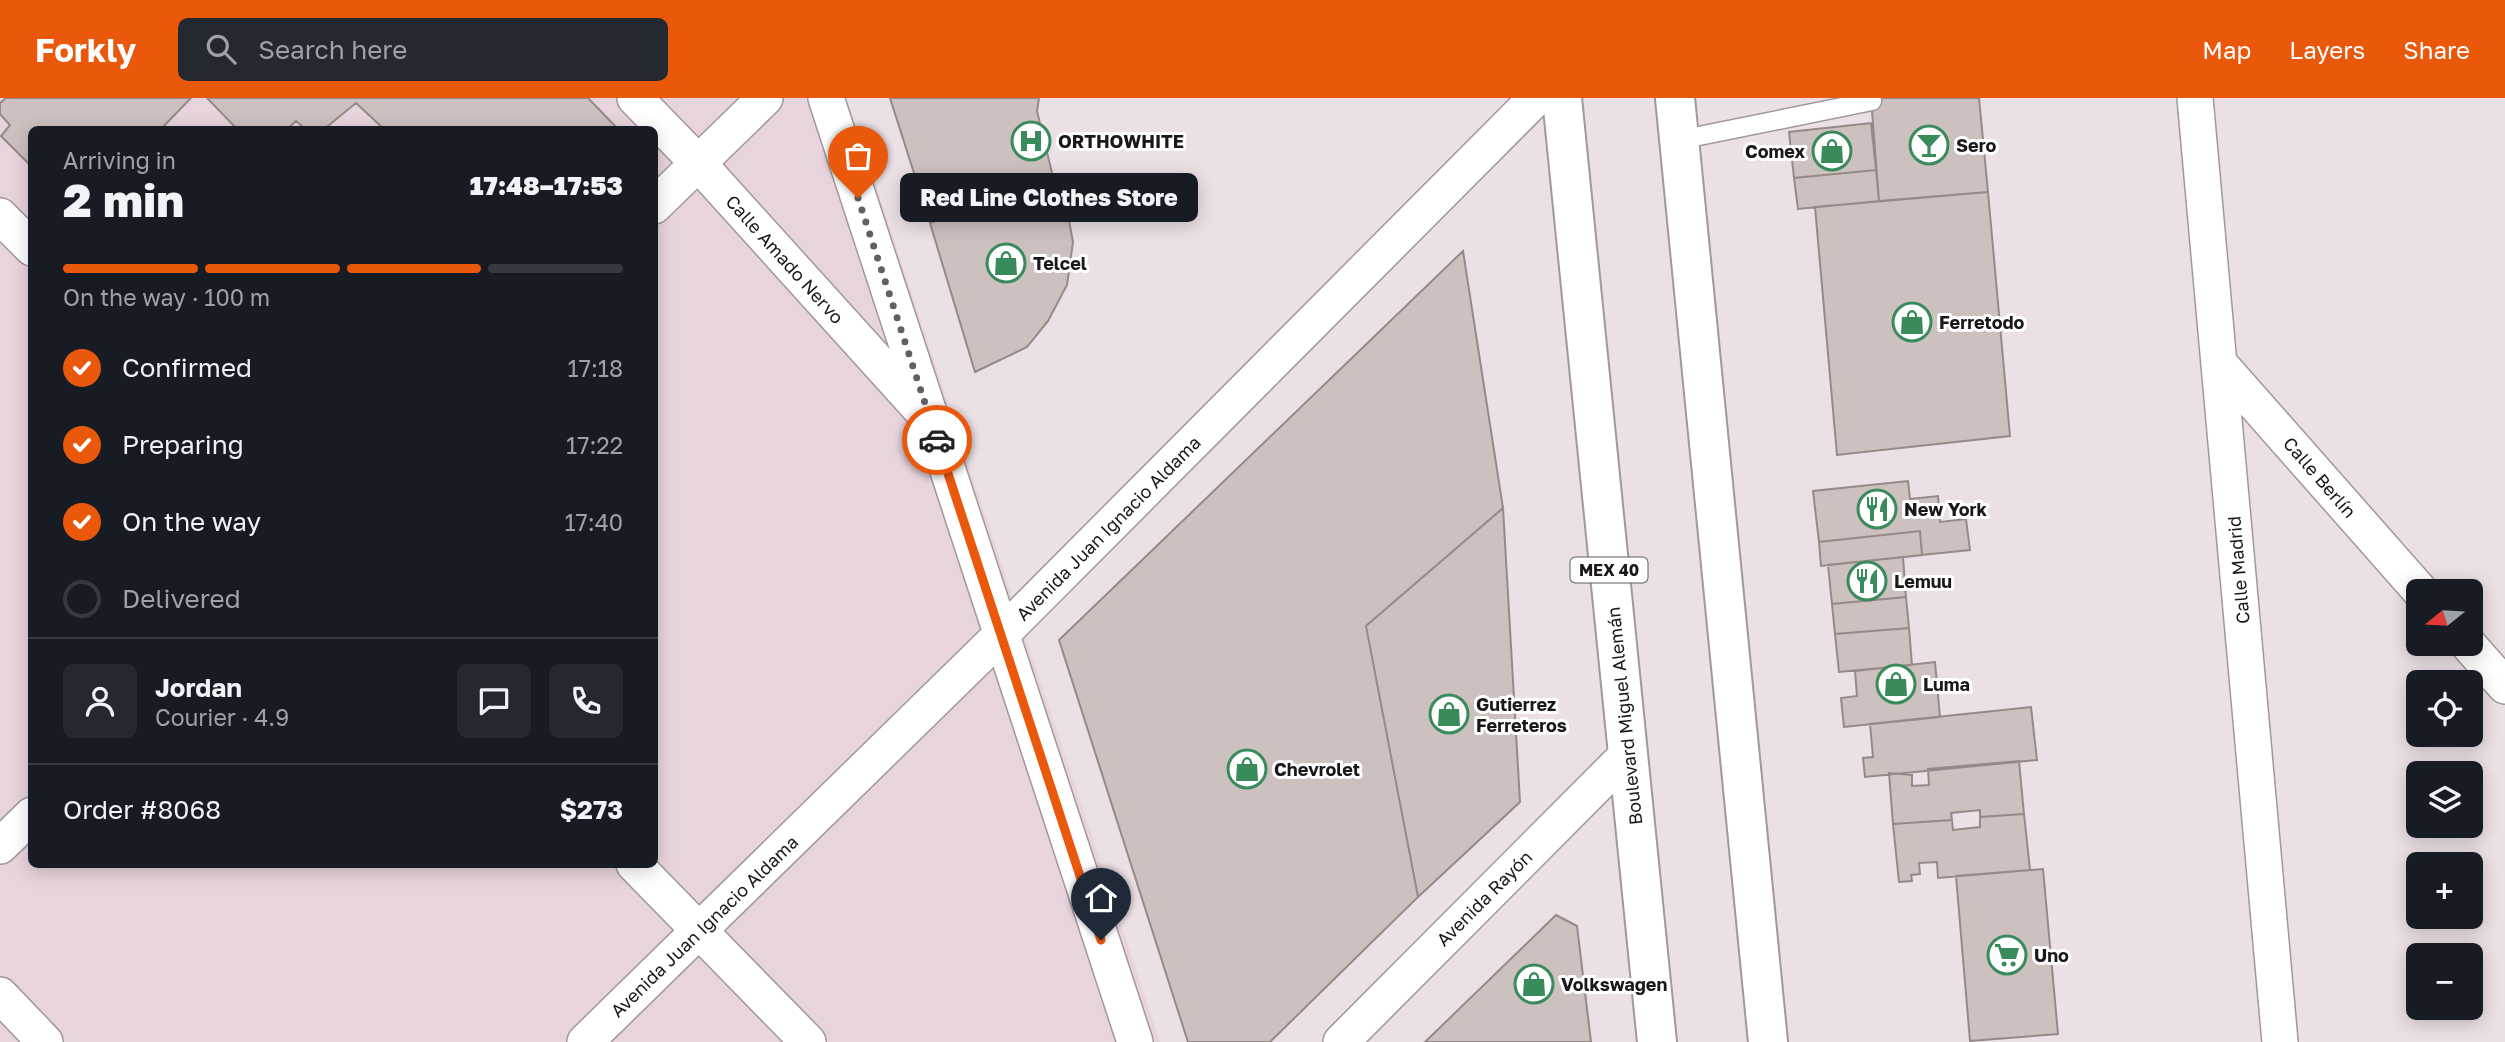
<!DOCTYPE html>
<html lang="en">
<head>
<meta charset="utf-8">
<style>
  body { margin:0; font-family:"Golos Text",sans-serif; background:#242831; color:#f1f3f6; height:100vh; display:flex; flex-direction:column; font-size:26px; white-space:nowrap }
  * { box-sizing:border-box; margin:0 }
  p { font-size:23px; color:#9ea1a6 }
  .icon { flex:none; width:38px; height:38px; fill:none; stroke:currentColor; stroke-width:2; stroke-linecap:round; stroke-linejoin:round }
  .map { position:relative; flex:1; overflow:hidden }
  .panel { position:absolute; left:28px; top:28px; width:630px; height:742px; display:flex; flex-direction:column; background:#171b24; border-radius:10px; box-shadow:0 4px 18px #0003 }
  .panel>* { flex:none }
  .needle { width:46px; rotate:252deg }
  .fabs { position:absolute; left:2406px; top:481px; display:grid; gap:14px }
  .fabs a { display:grid; place-items:center; width:77px; height:77px; border-radius:10px; background:#171b24; box-shadow:0 4px 18px #0003; font-size:35px }
  .pin { position:absolute; display:grid; place-items:center; width:60px; height:60px; color:#fff; margin:-72px -30px; border-radius:50% 50% 50% 0; rotate:-45deg; box-shadow:0 0 7px #0007 }
  .pin .icon { rotate:45deg }
  .courier { position:absolute; display:grid; place-items:center; width:70px; height:70px; margin:-35px; border:5px solid #ea580c; border-radius:50%; background:#fff; color:#222; box-shadow:0 2px 9px #0007 }
  .bubble { position:absolute; height:49px; border-radius:10px; background:#171b24; box-shadow:0 4px 18px #0003; font-size:23px; font-weight:800; line-height:49px; text-align:center }
  .summary em { font-style:normal; font-weight:800 }
  .summary div { display:flex; flex-direction:column-reverse }
  .summary { display:flex; align-items:center; justify-content:space-between; height:119px; padding:0 35px }
  h1 { font-size:46px; font-weight:800; line-height:52px }
  .bar { display:grid; grid-template-columns:repeat(4,1fr); gap:10px 7px; align-content:center; height:84px; padding:0 35px }
  .bar i { height:9px; border-radius:5px; background:#363941 }
  .bar .on { background:#ea580c }
  .bar p { grid-column:span 4 }
  .line { display:flex; align-items:center; gap:18px; padding:0 35px; border-top:2px solid #363941 }
  .line div { flex:1 }
  .round { display:grid; place-items:center; flex:none; width:74px; height:74px; border-radius:10px; background:#242831 }
  ol { padding:0 35px; list-style:none }
  li { display:flex; align-items:center; gap:21px; height:77px }
  li p { margin-inline-start:auto }
  li .icon { padding:7px; border-radius:50%; background:#ea580c; color:#fff; stroke-width:4 }
  li:last-child { color:#9ea1a6 }
  li i { width:38px; height:38px; border:4px solid #363941; border-radius:50% }
  header { display:flex; align-items:center; gap:42px; box-sizing:border-box; height:98px; padding:0 35px; background:#ea580c; color:#fff }
  header strong { font-size:33px }
  nav { display:flex; gap:38px; margin-inline-start:auto; font-size:24px }
  .search { width:490px; height:63px; background:#242831; display:flex; align-items:center; gap:18px; box-sizing:border-box; padding:0 24px; border-radius:10px; color:#9ea1a6; font-size:26px }
  .map>svg:first-child { display:block }
</style>
</head>
<body>
<header>
<strong>Forkly</strong>
<div class="search"><svg class="icon" aria-label="search" viewBox="0 0 24 24"><circle cx="10" cy="10" r="6"/><path d="M15 15l6 6"/></svg>Search here</div>
<nav><a>Map</a><a>Layers</a><a>Share</a></nav>
</header>
<div class="map">
<svg width="2505" height="944" viewBox="0 0 2505 944">
  <rect width="100%" height="100%" fill="#ebe0e4"/>
  <path fill="#e8d4dc" fill-rule="evenodd" d="M 0,0 L 847,0 L 1160,944 L 0,944 ZM 32,32 L 654,32 L 654,766 L 32,766 Z"/>
  <path fill="#cdc1bf" stroke="#968a89" stroke-width="2" d="M 6,0 L 191,0 L 160,32 L 32,32 L 32,69 L 1,38 L 10,27 L 0,16 L 0,5 Z
    M 207,0 L 588,0 L 619,32 L 385,32 L 356,5 L 323,32 L 307,32 L 296,23 L 286,32 L 238,32 Z
    M 890,0 L 1039,0 L 1037,13 L 1054,83 L 930,125 Z
    M 1871,0 L 1979,0 L 1988,94 L 1879,103 Z
    M 1871,25 L 1876,72 L 1794,80 L 1789,34 Z
    M 1876,72 L 1879,103 L 1798,111 L 1794,80 Z
    M 1054,83 L 1067,112 L 1073,144 L 1067,187 L 1048,223 L 1027,249 L 975,274 L 930,125 Z
    M 1988,94 L 2010,338 L 1837,357 L 1815,109 Z
    M 1463,153 L 1503,410 L 1366,528 L 1418,799 L 1270,944 L 1188,944 L 1059,542 Z
    M 1908,383 L 1910,401 L 1938,398 L 1940,424 L 1966,421 L 1970,452 L 1922,457 L 1920,433 L 1819,444 L 1813,393 Z
    M 1503,410 L 1520,704 L 1418,799 L 1366,528 Z
    M 1920,433 L 1922,457 L 1821,468 L 1819,444 Z
    M 1903,459 L 1906,499 L 1832,506 L 1828,467 Z
    M 1906,499 L 1909,530 L 1835,536 L 1832,506 Z
    M 1909,530 L 1912,567 L 1839,574 L 1835,536 Z
    M 1935,564 L 1940,619 L 1844,629 L 1841,600 L 1857,598 L 1855,573 Z
    M 2031,609 L 2037,662 L 1865,679 L 1863,660 L 1873,659 L 1870,626 Z
    M 2019,663 L 2024,716 L 1980,719 L 1980,712 L 1951,715 L 1952,722 L 1893,726 L 1889,675 L 1912,677 L 1912,688 L 1929,687 L 1928,671 Z
    M 2024,716 L 2030,772 L 1938,780 L 1937,764 L 1919,765 L 1920,776 L 1911,777 L 1912,783 L 1899,784 L 1893,726 L 1952,722 L 1953,732 L 1980,729 L 1980,719 Z
    M 2043,771 L 2058,936 L 1970,943 L 1956,778 Z
    M 1556,817 L 1577,828 L 1591,944 L 1425,944 Z"/>
  <g fill="none" stroke-linecap="round" stroke-linejoin="round">
    <defs>
      <path id="service" d="M 1679,42 L 1872,3"/>
      <path id="minor" d="M 635,0 L 698,65 L 924,315
        M 826,0 L 1135,944
        M 2195,0 L 2280,944
        M 654,108 L 765,0
        M 0,118 L 32,150
        M 2219,265 L 2421,494
        M 2468,546 L 2505,588
        M 0,748 L 32,717
        M 634,766 L 808,944
        M 0,897 L 45,944
        M 585,944 L 1001,537 L 1536,0
        M 1341,944 L 1628,656"/>
      <path id="trunk" d="M 1562,0 L 1657,944
        M 1675,0 L 1768,944"/>
    </defs>
    <use href="#service" stroke="#a2979b" stroke-width="21"/>
    <use href="#minor" stroke="#a2979b" stroke-width="38"/>
    <use href="#trunk" stroke="#a2979b" stroke-width="42"/>
    <use href="#service" stroke="#fff" stroke-width="18"/>
    <use href="#minor" stroke="#fff" stroke-width="35"/>
    <use href="#trunk" stroke="#fff" stroke-width="38"/>
  </g>
  <g fill="none" stroke-linecap="round" stroke-linejoin="round">
    <path stroke="#645e61" stroke-width="7" stroke-dasharray="0 12.6" d="M 858,100 L 937,342"/>
    <path stroke="#ea580c" stroke-width="9" d="M 937,342 L 1101,842"/>
  </g>
  <defs>
    <symbol id="hospital-ring" viewBox="-11 -11 22 22"><circle r="9.5" fill="#fff" stroke="#398b5c" stroke-width="1.5"/><path d="M-5-5h3v3.5h4V-5h3V5h-3V1.5h-4V5h-3Z" fill="#398b5c"/></symbol>
    <symbol id="bar-ring" viewBox="-11 -11 22 22"><circle r="9.5" fill="#fff" stroke="#398b5c" stroke-width="1.5"/><path d="M-6-5H6L.8 .8V4.5H3.5V6h-7V4.5H-.8V.8Z" fill="#398b5c"/></symbol>
    <symbol id="shop-ring" viewBox="-11 -11 22 22"><circle r="9.5" fill="#fff" stroke="#398b5c" stroke-width="1.5"/><path d="M-5-2.5h2.3a2.7 3.5 0 0 1 5.4 0H5L5.5 6h-11ZM-1.5-2.5h3a1.5 2.3 0 0 0-3 0Z" fill="#398b5c"/></symbol>
    <symbol id="restaurant-ring" viewBox="-11 -11 22 22"><circle r="9.5" fill="#fff" stroke="#398b5c" stroke-width="1.5"/><path d="M-5-6h1v4h1v-4h1v4h1v-4h1v5L-1.5 .5V6h-2V.5L-5-1ZM5-6V6H3V1.5H1.5Q1.5-4 5-6Z" fill="#398b5c"/></symbol>
    <symbol id="supermarket-ring" viewBox="-11 -11 22 22"><circle r="9.5" fill="#fff" stroke="#398b5c" stroke-width="1.5"/><path d="M-6-5.5h2.5l.6 2H6L4.5 2H-2.5L-4.4-4H-6ZM-1.5 3.2a1.3 1.3 0 1 0 .1 0ZM3 3.2a1.3 1.3 0 1 0 .1 0Z" fill="#398b5c"/></symbol>
  </defs>
  <g fill-rule="evenodd">
    <use href="#hospital-ring" x="1009" y="21" width="44" height="44"/>
    <use href="#bar-ring" x="1907" y="25" width="44" height="44"/>
    <use href="#shop-ring" x="1810" y="31" width="44" height="44"/>
    <use href="#shop-ring" x="984" y="143" width="44" height="44"/>
    <use href="#shop-ring" x="1890" y="202" width="44" height="44"/>
    <use href="#restaurant-ring" x="1855" y="389" width="44" height="44"/>
    <use href="#restaurant-ring" x="1845" y="461" width="44" height="44"/>
    <use href="#shop-ring" x="1874" y="564" width="44" height="44"/>
    <use href="#shop-ring" x="1427" y="594" width="44" height="44"/>
    <use href="#shop-ring" x="1225" y="649" width="44" height="44"/>
    <use href="#supermarket-ring" x="1985" y="835" width="44" height="44"/>
    <use href="#shop-ring" x="1512" y="864" width="44" height="44"/>
  </g>
  <g text-anchor="middle" dominant-baseline="central" stroke-width="6" stroke-linejoin="round" paint-order="stroke">
    <rect fill="#fff" stroke="#605d5f" stroke-width="2" x="1570.5" y="459.5" width="77" height="25" rx="5"/>
    <g font-size="16" font-weight="bold" fill="#1c181a">
      <text x="1609" y="472">MEX 40</text>
    </g>
    <g font-size="18" font-weight="bold" fill="#1c181a" stroke="#fff" text-anchor="start">
      <text x="1058" y="43">ORTHOWHITE</text>
      <text x="1956" y="47">Sero</text>
      <text x="1805" y="53" text-anchor="end">Comex</text>
      <text x="1033" y="165">Telcel</text>
      <text x="1939" y="224">Ferretodo</text>
      <text x="1904" y="411">New York</text>
      <text x="1894" y="483">Lemuu</text>
      <text x="1923" y="586">Luma</text>
      <text x="1476" y="606">Gutierrez<tspan x="1476" dy="21">Ferreteros</tspan></text>
      <text x="1274" y="671">Chevrolet</text>
      <text x="2034" y="857">Uno</text>
      <text x="1561" y="886">Volkswagen</text>
    </g>
    <g font-size="18" fill="#1c181a" stroke="#fff">
      <text transform="translate(785 161) rotate(48)">Calle Amado Nervo</text>
      <text transform="translate(2320 379) rotate(49)">Calle Berlín</text>
      <text transform="translate(1108 430) rotate(-45)">Avenida Juan Ignacio Aldama</text>
      <text transform="translate(2238 472) rotate(-95)">Calle Madrid</text>
      <text transform="translate(1624 618) rotate(-96)">Boulevard Miguel Alemán</text>
      <text transform="translate(1484 800) rotate(-45)">Avenida Rayón</text>
      <text transform="translate(704 828) rotate(-44)">Avenida Juan Ignacio Aldama</text>
    </g>
  </g>
</svg>
<div class="fabs">
<a><svg class="needle" viewBox="-14 -14 28 28"><path d="M0-13l5 13h-10z" fill="#e53935"/><path d="M0 13l5-13h-10z" fill="#9ea1a6"/></svg></a>
<a><svg class="icon" aria-label="locate" viewBox="0 0 24 24"><circle cx="12" cy="12" r="6"/><path d="M12 2v4M12 18v4M2 12h4M18 12h4"/></svg></a>
<a><svg class="icon" aria-label="layers" viewBox="0 0 24 24"><path d="M12 4l9 5-9 5-9-5zM3 14l9 5 9-5"/></svg></a>
<a>+</a>
<a>−</a>
</div>
<div class="pin" style="left:858px;top:100px;background:#ea580c"><svg class="icon" aria-label="bag" viewBox="0 0 24 24"><path d="M5 8h14l-1 12H6zM9 8a3 3 0 0 1 6 0"/></svg></div>
<div class="pin" style="left:1101px;top:842px;background:#1f2937"><svg class="icon" aria-label="home" viewBox="0 0 24 24"><path d="M3 11l9-7 9 7M6 9v11h12V9"/></svg></div>
<div class="courier" style="left:937px;top:342px"><svg class="icon" aria-label="car" viewBox="0 0 24 24"><path d="M5 17H2v-5l4-1 3-4h7l3 4 3 1v5h-3M9 17h6M6 11h13"/><circle cx="7" cy="17" r="2"/><circle cx="17" cy="17" r="2"/></svg></div>
<div class="bubble" style="left:900px;top:75px;width:298px">Red Line Clothes Store</div>
<section class="panel">
<div class="summary"><div><h1>2 min</h1><p>Arriving in</p></div><em>17:48–17:53</em></div>
<div class="bar"><i class="on"></i><i class="on"></i><i class="on"></i><i></i><p>On the way · 100 m</p></div>
<ol>
<li><svg class="icon" aria-label="check" viewBox="0 0 24 24"><path d="M5 12l5 5 9-10"/></svg>Confirmed<p>17:18</p></li>
<li><svg class="icon" aria-label="check" viewBox="0 0 24 24"><path d="M5 12l5 5 9-10"/></svg>Preparing<p>17:22</p></li>
<li><svg class="icon" aria-label="check" viewBox="0 0 24 24"><path d="M5 12l5 5 9-10"/></svg>On the way<p>17:40</p></li>
<li><i></i>Delivered</li>
</ol>
<div class="line" style="height:126px"><a class="round"><svg class="icon" aria-label="person" viewBox="0 0 24 24"><circle cx="12" cy="8" r="4"/><path d="M4 21q1-7 8-7t8 7"/></svg></a><div><b>Jordan</b><p>Courier · 4.9</p></div><a class="round"><svg class="icon" aria-label="chat" viewBox="0 0 24 24"><path d="M4 5h16v11H9l-5 4z"/></svg></a><a class="round"><svg class="icon" aria-label="phone" viewBox="0 0 24 24"><path d="M5 4h4l2 5-3 2q2 4 5 5l2-3 5 2v4C11 20 4 13 5 4z"/></svg></a></div>
<div class="line" style="height:91px"><div>Order #8068</div><b>$273</b></div>
</section>
</div>
</body>
</html>
